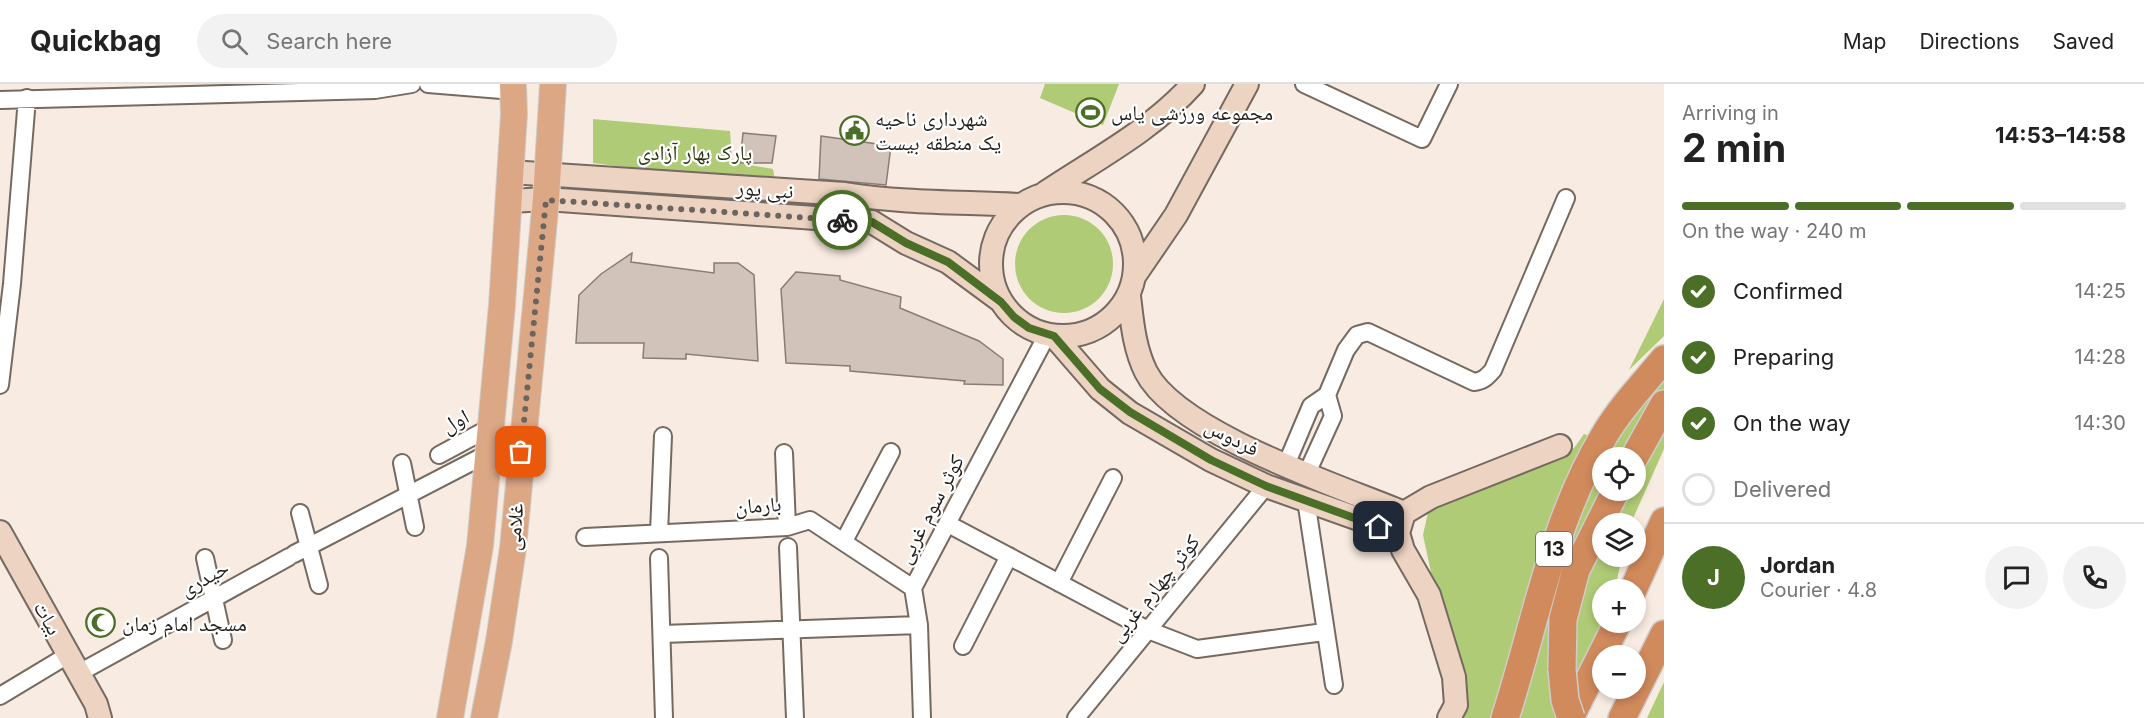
<!DOCTYPE html>
<html lang="en">
<head>
<meta charset="utf-8">
<style>
  body { margin:0; font-family:Inter,"Noto Naskh Arabic",sans-serif; background:#f2f2f2; color:#222; height:100vh; display:flex; flex-direction:column; font-size:22px; white-space:nowrap }
  * { box-sizing:border-box; margin:0 }
  p { font-size:20px; color:#767676 }
  .icon { flex:none; width:33px; height:33px; fill:none; stroke:currentColor; stroke-width:2; stroke-linecap:round; stroke-linejoin:round }
  .map { position:relative; flex:1; overflow:hidden }
  .side { display:flex; flex-direction:column; background:#fff; width:480px }
  .side>* { flex:none }
  .fabs { position:absolute; left:1592px; top:363px; display:grid; gap:12px }
  .fabs a { display:grid; place-items:center; width:54px; height:54px; border-radius:50%; background:#fff; box-shadow:0 3px 9px #0003; font-size:30px }
  .pin { position:absolute; display:grid; place-items:center; width:51px; height:51px; color:#fff; margin:-26px; border-radius:12px; box-shadow:0 3px 9px #0006 }
  .courier { position:absolute; display:grid; place-items:center; width:60px; height:60px; margin:-30px; border:4px solid #4c6f28; border-radius:50%; background:#fff; color:#222; box-shadow:0 2px 8px #0007 }
  .overview em { font-style:normal; font-weight:700 }
  .overview div { display:flex; flex-direction:column-reverse }
  .overview { display:flex; align-items:center; justify-content:space-between; height:102px; padding:0 18px }
  h1 { font-size:39px; font-weight:700; line-height:45px }
  .bar { display:grid; grid-template-columns:repeat(4,1fr); gap:9px 6px; align-content:center; height:72px; padding:0 18px }
  .bar i { height:8px; border-radius:4px; background:#e0e0e0 }
  .bar .on { background:#4c6f28 }
  .bar p { grid-column:span 4 }
  .line { display:flex; align-items:center; gap:15px; padding:0 18px; border-top:2px solid #e0e0e0 }
  .line div { flex:1 }
  .round { display:grid; place-items:center; flex:none; width:63px; height:63px; border-radius:32px; background:#f2f2f2 }
  ol { padding:0 18px; list-style:none }
  li { display:flex; align-items:center; gap:18px; height:66px }
  li p { margin-inline-start:auto }
  li .icon { padding:6px; border-radius:50%; background:#4c6f28; color:#fff; stroke-width:4 }
  li:last-child { color:#767676 }
  li i { width:33px; height:33px; border:3px solid #e0e0e0; border-radius:50% }
  header { display:flex; align-items:center; gap:36px; box-sizing:border-box; height:84px; padding:0 30px; background:#fff; border-bottom:2px solid #e0e0e0 }
  header strong { font-size:28px }
  nav { display:flex; gap:33px; margin-inline-start:auto; font-size:21px }
  .search { width:420px; height:54px; background:#f2f2f2; display:flex; align-items:center; gap:15px; box-sizing:border-box; padding:0 21px; border-radius:33px; color:#767676; font-size:22px }
  main { display:flex; flex:1; min-height:0 }
  .map>svg:first-child { display:block }
</style>
</head>
<body>
<header>
<strong>Quickbag</strong>
<div class="search"><svg class="icon" aria-label="search" viewBox="0 0 24 24"><circle cx="10" cy="10" r="6"/><path d="M15 15l6 6"/></svg>Search here</div>
<nav><a>Map</a><a>Directions</a><a>Saved</a></nav>
</header>
<main>
<div class="map">
<svg width="1664" height="634" viewBox="0 0 1664 634">
  <rect width="100%" height="100%" fill="#f8ebe1"/>
  <path fill="#b0cb76" d="M 1045,0 L 1119,0 L 1103,41 L 1040,14 Z
    M 593,35 L 730,47 L 732,78 L 773,85 L 776,102 L 593,79 Z
    M1015 180a49 49 0 1 1 98 0a49 49 0 1 1-98 0Z
    M 1664,215 L 1664,252 L 1629,286 Z
    M 1664,289 L 1664,306 L 1625,373 L 1603,374 Z
    M 1664,330 L 1664,365 L 1631,439 L 1604,440 L 1621,407 L 1635,406 L 1635,380 Z
    M 1584,350 L 1590,352 L 1496,634 L 1462,634 L 1423,451 L 1429,424 L 1574,364 Z
    M 1602,374 L 1602,406 L 1584,451 L 1560,634 L 1516,634 L 1551,509 Z
    M 1602,444 L 1602,472 L 1622,473 L 1615,505 L 1602,506 L 1604,539 L 1572,601 L 1566,568 Z
    M 1664,598 L 1664,634 L 1647,634 Z"/>
  <path fill="#d1c3ba" stroke="#897c74" stroke-width="1.5" d="M 743,49 L 776,52 L 772,79 L 740,79 Z
    M 821,52 L 891,62 L 886,101 L 819,95 Z
    M 632,169 L 631,178 L 714,189 L 714,179 L 738,179 L 754,191 L 758,277 L 686,270 L 686,275 L 643,274 L 644,259 L 576,259 L 579,211 L 601,190 Z
    M 796,188 L 840,192 L 840,196 L 901,213 L 900,224 L 979,257 L 1003,275 L 1003,301 L 964,300 L 965,297 L 850,287 L 850,282 L 786,279 L 781,205 Z"/>
  <g fill="none" stroke-linecap="round" stroke-linejoin="round">
    <defs>
      <path id="minor" d="M 428,0 L 513,7
        M 1304,0 L 1422,55 L 1449,0
        M 0,16 L 375,6 L 412,0
        M 0,301 L 12,200 L 27,14
        M 784,369 L 787,443
        M 439,371 L 491,343
        M 402,379 L 415,443
        M 1286,381 L 1311,322 L 1327,311 L 1346,266 L 1357,251 L 1368,248 L 1474,298 C 1483,297 1487,293 1493,286 L 1566,114
        M 1307,389 L 1333,332 L 1327,311
        M 1306,416 L 1334,601
        M 300,429 L 319,501
        M 948,440 L 1148,546 L 1197,565 L 1324,548
        M 659,449 L 663,352
        M 585,453 L 787,443 L 810,436 L 913,504
        M 844,457 L 891,368
        M 788,463 L 795,634
        M 294,470 L 489,369
        M 205,474 L 223,556
        M 659,474 L 664,634
        M 1059,499 L 1113,394
        M 662,550 L 919,541
        M 963,562 L 1009,472
        M 79,589 L 289,473
        M 0,612 L 68,571
        M 922,634 L 919,541 L 913,504 L 1047,251
        M 1076,634 L 1266,402"/>
      <path id="secondary" d="M 510,88 L 845,110 C 902,119 961,118 1020,121
        M991 180a72 72 0 1 1 144 0a72 72 0 1 1-144 0Z
        M 1045,109 C 1096,75 1152,46 1193,0
        M 510,117 L 546,115 L 872,138 L 906,159 L 948,178 L 1001,217
        M 1135,191 L 1176,131 L 1247,0
        M 1129,212 C 1132,237 1134,264 1146,288 C 1177,349 1339,402 1404,429
        M 1054,252 L 1100,305 L 1130,329 L 1211,376 L 1266,402 L 1398,449
        M 0,448 L 96,620 L 100,634
        M 1449,634 L 1456,621 L 1454,593 L 1429,511 L 1403,466 L 1398,449 L 1404,429 L 1431,413 L 1560,362"/>
      <path id="primary" d="M 450,634 L 480,462 L 502,221 L 514,30 L 513,0
        M 484,634 L 499,557 L 513,464 L 546,115 L 553,0"/>
      <path id="trunk" d="M 1634,374 L 1664,320
        M 1633,506 L 1664,437
        M 1562,585 L 1563,535 L 1576,486 L 1616,406
        M 1505,634 C 1536,539 1552,437 1605,350 C 1621,323 1644,299 1664,275
        M 1570,634 L 1618,538
        M 1622,634 L 1664,550"/>
    </defs>
    <use href="#minor" stroke="#756a61" stroke-width="20"/>
    <use href="#secondary" stroke="#756a61" stroke-width="26"/>
    <use href="#primary" stroke="#cecdcc" stroke-width="28"/>
    <use href="#trunk" stroke="#cecdcc" stroke-width="30"/>
    <use href="#minor" stroke="#fff" stroke-width="16"/>
    <use href="#secondary" stroke="#edd3c2" stroke-width="22"/>
    <use href="#primary" stroke="#dca785" stroke-width="26"/>
    <use href="#trunk" stroke="#d08a5c" stroke-width="27"/>
    <defs>
      <path id="trunk-bridge" d="M 1562,585 L 1565,616 L 1571,634"/>
    </defs>
    <use href="#trunk-bridge" stroke="#cecdcc" stroke-width="30" stroke-linecap="butt"/>
    <use href="#trunk-bridge" stroke="#d08a5c" stroke-width="27"/>
  </g>
  <g fill="none" stroke-linecap="round" stroke-linejoin="round">
    <path stroke="#6c655f" stroke-width="6" stroke-dasharray="0 10.8" d="M 521,368 L 546,116 L 842,136"/>
    <path stroke="#4c6f28" stroke-width="8" d="M 842,136 L 872,138 L 906,159 L 948,178 L 1001,218 L 1014,233 L 1029,244 L 1054,252 L 1100,305 L 1130,328 L 1211,376 L 1266,402 L 1379,443"/>
  </g>
  <defs>
    <symbol id="stadium-ring" viewBox="-11 -11 22 22"><circle r="9.5" fill="#fff" stroke="#4c6f28" stroke-width="1.5"/><path d="M0-5a6.5 5 0 1 0 0 10a6.5 5 0 1 0 0-10ZM-3.5-1.8h7v3.6h-7Z" fill="#4c6f28"/></symbol>
    <symbol id="civic-ring" viewBox="-11 -11 22 22"><circle r="9.5" fill="#fff" stroke="#4c6f28" stroke-width="1.5"/><path d="M-.6-6.5H3V-4.5H.6V-3L4-1V1h2V6H-6V1h2V-1L-.6-3ZM-1.2 2.5V6h2.4V2.5Z" fill="#4c6f28"/></symbol>
    <symbol id="mosque-ring" viewBox="-11 -11 22 22"><circle r="9.5" fill="#fff" stroke="#4c6f28" stroke-width="1.5"/><path d="M3.5-4.9A6 6 0 1 0 3.5 4.9A5 5 0 1 1 3.5-4.9Z" fill="#4c6f28"/></symbol>
  </defs>
  <g fill-rule="evenodd">
    <use href="#stadium-ring" x="1074" y="12" width="33" height="33"/>
    <use href="#civic-ring" x="838" y="30" width="33" height="33"/>
    <use href="#mosque-ring" x="84" y="522" width="33" height="33"/>
  </g>
  <g text-anchor="middle" dominant-baseline="central" stroke-width="4.5" stroke-linejoin="round" paint-order="stroke">
    <rect fill="#fff" stroke="#64615e" stroke-width="1.5" x="1536" y="448" width="36" height="34" rx="4.5"/>
    <g font-size="20" font-weight="bold" fill="#211d19">
      <text x="1554" y="465">13</text>
    </g>
    <g font-size="21" fill="#211d19" stroke="#fff" text-anchor="start">
      <text x="1111" y="28">مجموعه ورزشی یاس</text>
      <text x="875" y="34">شهرداری ناحیه<tspan x="875" dy="24">یک منطقه بیست</tspan></text>
      <text x="122" y="539">مسجد امام زمان</text>
    </g>
    <g font-size="21" fill="#2a340f" stroke="#fff">
      <text x="695" y="68">پارک بهار آزادی</text>
    </g>
    <g font-size="21" fill="#211d19" stroke="#fff">
      <text transform="translate(765 105) rotate(4)">نبی پور</text>
      <text transform="translate(455 337) rotate(-28)">اول</text>
      <text transform="translate(1232 353) rotate(27)">فردوس</text>
      <text transform="translate(758 421) rotate(-4)">بارمان</text>
      <text transform="translate(930 425) rotate(-62)">کوثر سوم غربی</text>
      <text transform="translate(514 443) rotate(-85)">غلامی</text>
      <text transform="translate(204 494) rotate(-29)">حیدری</text>
      <text transform="translate(1154 504) rotate(-51)">کوثر چهارم غربی</text>
      <text transform="translate(48 534) rotate(61)">بیات</text>
    </g>
  </g>
</svg>
<div class="fabs">
<a><svg class="icon" aria-label="locate" viewBox="0 0 24 24"><circle cx="12" cy="12" r="6"/><path d="M12 2v4M12 18v4M2 12h4M18 12h4"/></svg></a>
<a><svg class="icon" aria-label="layers" viewBox="0 0 24 24"><path d="M12 4l9 5-9 5-9-5zM3 14l9 5 9-5"/></svg></a>
<a>+</a>
<a>−</a>
</div>
<div class="pin" style="left:521px;top:368px;background:#ea580c"><svg class="icon" aria-label="bag" viewBox="0 0 24 24"><path d="M5 8h14l-1 12H6zM9 8a3 3 0 0 1 6 0"/></svg></div>
<div class="pin" style="left:1379px;top:443px;background:#1f2937"><svg class="icon" aria-label="home" viewBox="0 0 24 24"><path d="M3 11l9-7 9 7M6 9v11h12V9"/></svg></div>
<div class="courier" style="left:842px;top:136px"><svg class="icon" aria-label="bike" viewBox="0 0 24 24"><circle cx="6" cy="16" r="4"/><circle cx="18" cy="16" r="4"/><path d="M6 16l4-8h5l3 8M10 8l3 8H6M13 5h3"/></svg></div>
</div>
<section class="side">
<div class="overview"><div><h1>2 min</h1><p>Arriving in</p></div><em>14:53–14:58</em></div>
<div class="bar"><i class="on"></i><i class="on"></i><i class="on"></i><i></i><p>On the way · 240 m</p></div>
<ol>
<li><svg class="icon" aria-label="check" viewBox="0 0 24 24"><path d="M5 12l5 5 9-10"/></svg>Confirmed<p>14:25</p></li>
<li><svg class="icon" aria-label="check" viewBox="0 0 24 24"><path d="M5 12l5 5 9-10"/></svg>Preparing<p>14:28</p></li>
<li><svg class="icon" aria-label="check" viewBox="0 0 24 24"><path d="M5 12l5 5 9-10"/></svg>On the way<p>14:30</p></li>
<li><i></i>Delivered</li>
</ol>
<div class="line" style="height:108px"><b class="round" style="background:#4c6f28;color:#fff">J</b><div><b>Jordan</b><p>Courier · 4.8</p></div><a class="round"><svg class="icon" aria-label="chat" viewBox="0 0 24 24"><path d="M4 5h16v11H9l-5 4z"/></svg></a><a class="round"><svg class="icon" aria-label="phone" viewBox="0 0 24 24"><path d="M5 4h4l2 5-3 2q2 4 5 5l2-3 5 2v4C11 20 4 13 5 4z"/></svg></a></div>
</section>
</main>
</body>
</html>
